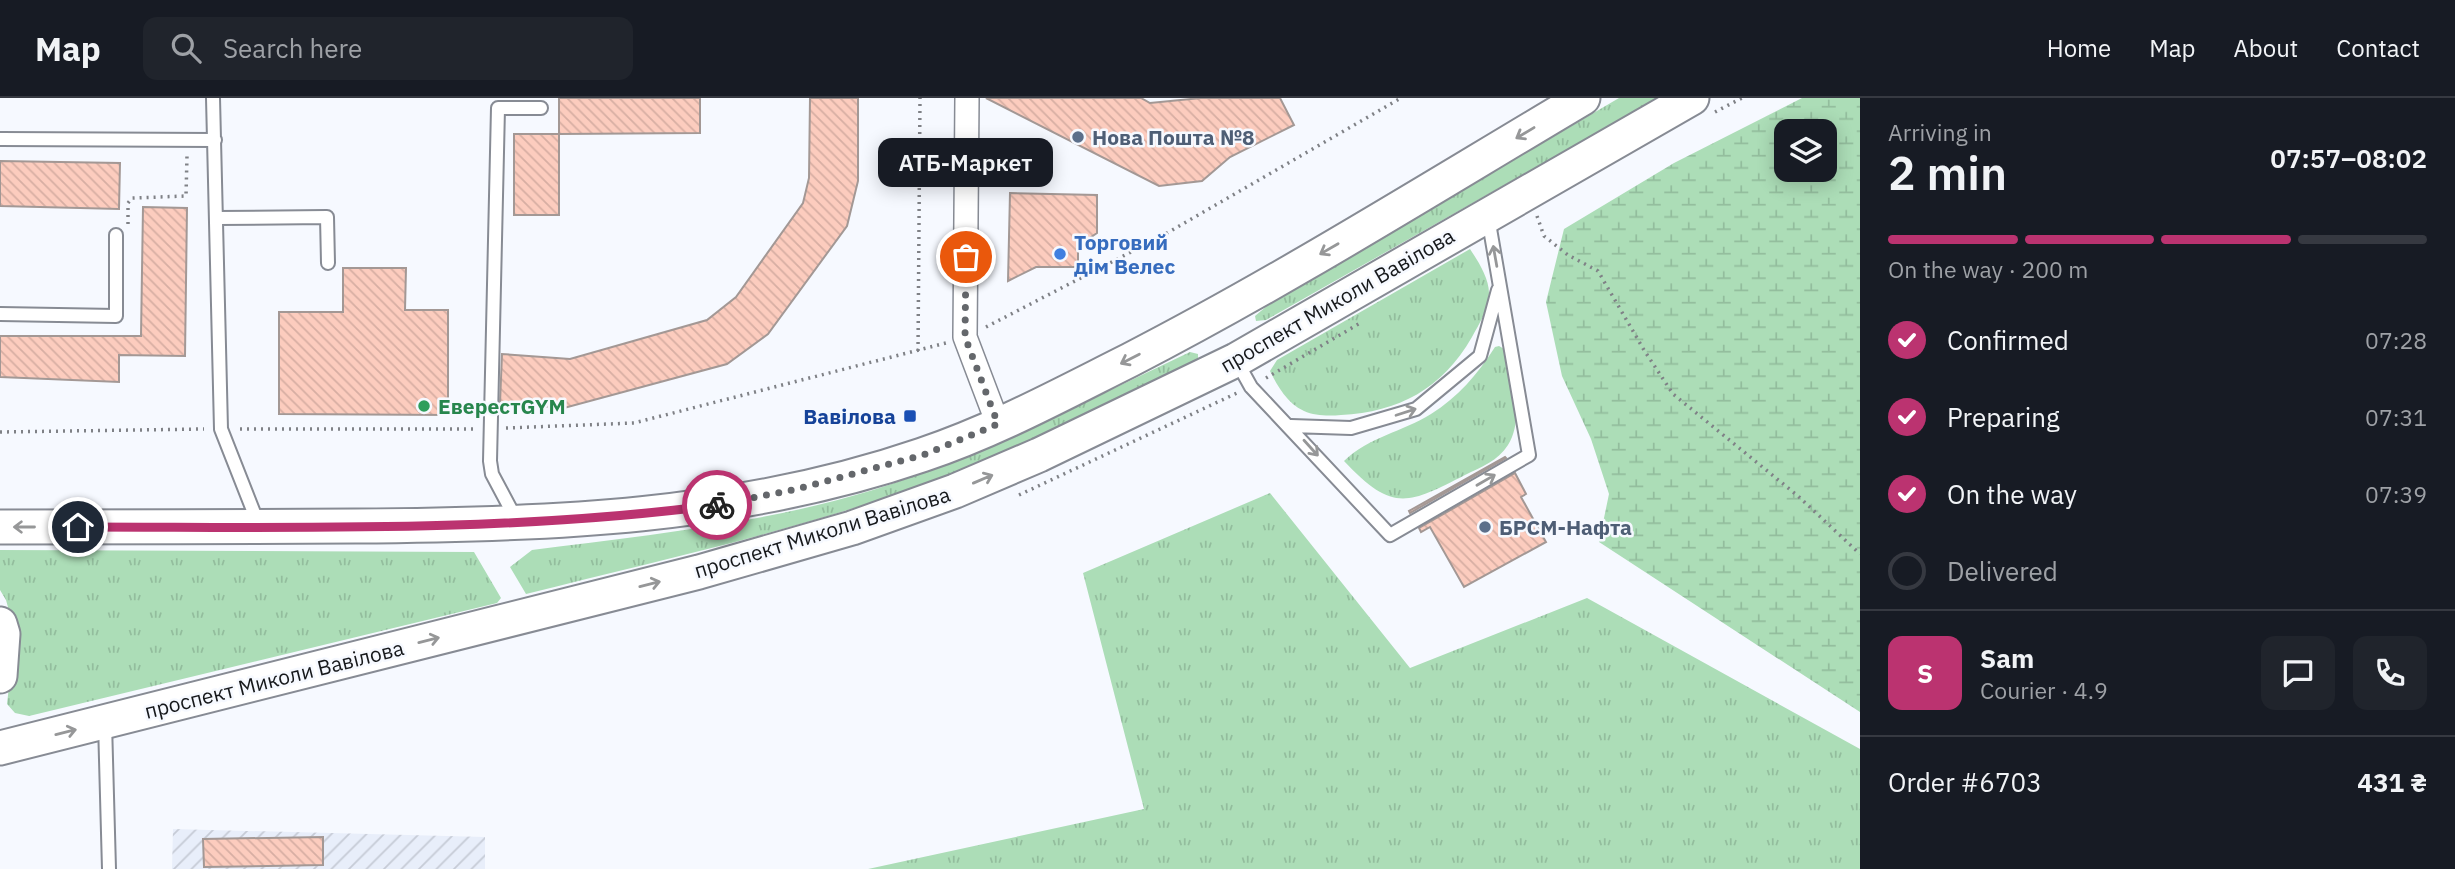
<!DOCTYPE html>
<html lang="en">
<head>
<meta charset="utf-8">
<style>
  body { margin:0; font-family:"IBM Plex Sans",sans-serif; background:#20242c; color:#f1f3f6; height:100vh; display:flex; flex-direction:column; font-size:26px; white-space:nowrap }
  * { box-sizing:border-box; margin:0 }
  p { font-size:23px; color:#9ea1a6 }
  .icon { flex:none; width:38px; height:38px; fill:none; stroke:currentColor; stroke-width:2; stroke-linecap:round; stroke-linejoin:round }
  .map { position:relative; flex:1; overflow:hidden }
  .panel { display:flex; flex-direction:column; background:#171b24; width:595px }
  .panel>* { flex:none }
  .controls { position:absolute; left:1774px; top:21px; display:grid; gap:14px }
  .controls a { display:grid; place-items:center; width:63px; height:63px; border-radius:14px; background:#171b24; box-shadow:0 4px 18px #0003; font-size:35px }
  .pin { position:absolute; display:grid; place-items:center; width:60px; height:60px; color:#fff; margin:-30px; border:4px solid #fff; border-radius:50%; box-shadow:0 2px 7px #0007 }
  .courier { position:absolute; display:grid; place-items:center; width:70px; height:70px; margin:-35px; border:5px solid #bb3370; border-radius:50%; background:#fff; color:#222; box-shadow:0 2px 9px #0007 }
  .bubble { position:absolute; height:49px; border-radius:14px; background:#171b24; box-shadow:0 4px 18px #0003; font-size:23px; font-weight:600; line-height:49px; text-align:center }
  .overview em { font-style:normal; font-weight:600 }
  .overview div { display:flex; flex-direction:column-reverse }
  .overview { display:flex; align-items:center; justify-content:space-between; height:119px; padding:0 28px }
  h1 { font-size:46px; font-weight:600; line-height:52px }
  .bar { display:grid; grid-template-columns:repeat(4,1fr); gap:10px 7px; align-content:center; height:84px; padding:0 28px }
  .bar i { height:9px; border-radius:5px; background:#363941 }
  .bar .on { background:#bb3370 }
  .bar p { grid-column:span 4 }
  .line { display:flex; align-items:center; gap:18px; padding:0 28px; border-top:2px solid #363941 }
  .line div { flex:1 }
  .round { display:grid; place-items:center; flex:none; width:74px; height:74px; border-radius:14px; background:#20242c }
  ol { padding:0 28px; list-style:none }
  li { display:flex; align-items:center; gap:21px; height:77px }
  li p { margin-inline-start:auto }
  li .icon { padding:7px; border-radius:50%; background:#bb3370; color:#fff; stroke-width:4 }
  li:last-child { color:#9ea1a6 }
  li i { width:38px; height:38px; border:4px solid #363941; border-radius:50% }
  header { display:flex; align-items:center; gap:42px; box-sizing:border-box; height:98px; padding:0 35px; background:#171b24; border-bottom:2px solid #363941 }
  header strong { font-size:33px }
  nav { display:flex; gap:38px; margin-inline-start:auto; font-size:24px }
  .search { width:490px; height:63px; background:#20242c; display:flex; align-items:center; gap:18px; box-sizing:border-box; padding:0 24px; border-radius:14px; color:#9ea1a6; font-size:26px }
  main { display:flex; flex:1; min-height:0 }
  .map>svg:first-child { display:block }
</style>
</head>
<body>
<header>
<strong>Map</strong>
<div class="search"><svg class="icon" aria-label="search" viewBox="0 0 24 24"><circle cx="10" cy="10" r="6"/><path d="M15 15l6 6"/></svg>Search here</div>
<nav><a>Home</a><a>Map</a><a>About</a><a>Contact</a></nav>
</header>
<main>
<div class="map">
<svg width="1860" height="771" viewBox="0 0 1860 771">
  <defs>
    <pattern id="industrial-furrows" width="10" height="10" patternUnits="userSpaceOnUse" patternTransform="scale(1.75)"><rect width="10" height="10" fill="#e8eefa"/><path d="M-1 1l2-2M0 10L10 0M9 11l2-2" fill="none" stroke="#c6cbd6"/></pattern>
    <pattern id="grass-tufts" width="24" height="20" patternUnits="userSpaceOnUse" patternTransform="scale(1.75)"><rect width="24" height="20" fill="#acddb7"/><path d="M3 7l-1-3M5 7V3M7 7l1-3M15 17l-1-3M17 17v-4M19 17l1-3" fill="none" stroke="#93bd9d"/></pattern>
    <pattern id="wetland-marsh" width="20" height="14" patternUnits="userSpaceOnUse" patternTransform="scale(1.75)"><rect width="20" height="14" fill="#acddb7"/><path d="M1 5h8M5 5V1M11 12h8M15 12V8" fill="none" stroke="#93bd9d"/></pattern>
    <pattern id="building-back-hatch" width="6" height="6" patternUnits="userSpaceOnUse" patternTransform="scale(1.75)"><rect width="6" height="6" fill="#fcccbe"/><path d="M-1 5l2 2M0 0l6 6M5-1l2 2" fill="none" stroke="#d7aea3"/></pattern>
  </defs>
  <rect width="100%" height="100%" fill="#f6f9ff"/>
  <path fill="url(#industrial-furrows)" d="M 173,731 L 485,739 L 485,771 L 172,771 Z"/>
  <path fill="url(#grass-tufts)" d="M 1619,0 L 1658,0 L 1266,222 L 1256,223 L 1255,218 L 1273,203 Z
    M 1470,151 C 1478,163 1489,180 1489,195 C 1489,211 1479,226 1472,239 C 1442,291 1399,314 1341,317 C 1329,318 1315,318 1304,313 C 1287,305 1278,289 1270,273 L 1277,262 Z
    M 1499,248 L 1506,252 C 1512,281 1525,319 1508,347 C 1498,363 1481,369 1465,377 C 1407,407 1392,414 1344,363 C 1369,339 1402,334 1431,316 C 1458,299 1477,277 1495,249 Z
    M 1190,254 L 1198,256 L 1198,262 C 1119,304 1036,344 952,376 C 815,429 668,460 526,496 L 510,469 L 532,452 C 647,437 762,426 873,392 C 983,357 1086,303 1190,254 Z
    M 1270,395 L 1410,570 L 1587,500 L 1860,651 L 1860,771 L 868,771 L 1144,711 L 1083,475 Z
    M 0,452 L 474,454 L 501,500 L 497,505 L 29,618 L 15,615 L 7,606 L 15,535 L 6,502 L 0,492 Z"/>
  <path fill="url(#wetland-marsh)" fill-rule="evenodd" d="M 1802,0 L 1860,0 L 1860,614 L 1599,444 L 1609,396 L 1591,341 L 1562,278 L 1546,204 L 1564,131 L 1674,65 ZM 1787,33 L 1825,33 L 1825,72 L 1787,72 Z"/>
  <path fill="url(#building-back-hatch)" stroke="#a39895" stroke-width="2" d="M 559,0 L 700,0 L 700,35 L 559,36 Z
    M 810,0 L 858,0 L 858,83 L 847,128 L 768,236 L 727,266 L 564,310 L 500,305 L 502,256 L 570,261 L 707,222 L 736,199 L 803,105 L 809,80 Z
    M 986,0 L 1141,0 L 1150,5 L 1201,0 L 1280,0 L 1294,27 L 1230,59 L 1202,83 L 1159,88 Z
    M 514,36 L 559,36 L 559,117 L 514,117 Z
    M 0,63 L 120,65 L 119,111 L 0,108 Z
    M 1010,95 L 1097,97 L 1097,135 L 1078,148 L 1078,169 L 1036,169 L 1008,183 Z
    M 143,109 L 187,110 L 185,258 L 119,257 L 119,284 L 0,279 L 0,238 L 141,238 Z
    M 343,170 L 406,170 L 405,212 L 448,212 L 448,317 L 279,316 L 279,214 L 343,214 Z
    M 1505,359 L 1506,360 L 1410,415 L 1409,413 Z
    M 1515,375 L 1526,396 L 1521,399 L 1546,444 L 1464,489 L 1430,429 L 1421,434 L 1419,430 Z
    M 323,739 L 323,767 L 204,769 L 203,741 Z"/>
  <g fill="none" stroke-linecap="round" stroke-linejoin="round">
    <defs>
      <path id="lane" d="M 213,0 L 221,331 L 258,425
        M 0,41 L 215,42
        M 217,120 L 327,119 L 328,165
        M 0,216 L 116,218 L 116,137
        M 1236,262 L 1251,289 L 1390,437 L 1529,357 L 1488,119
        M 1291,328 L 1351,330 L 1416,311 L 1480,258 L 1498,192
        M 517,423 L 492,376 L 490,363 L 498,10 L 541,10
        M 105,625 L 109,771"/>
      <path id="street" d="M 967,0 L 965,239 L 998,326"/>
      <path id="secondary" d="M 0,429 C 118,429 237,429 355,428 C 548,427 738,420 922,357 C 994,333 1062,296 1130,262 C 1285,182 1433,89 1583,0
        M 0,526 L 3,536 L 0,578
        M 0,650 L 699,474 L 852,430 L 955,393 L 1039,357 L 1236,262 L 1692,0"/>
    </defs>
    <use href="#lane" stroke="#878b94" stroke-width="16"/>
    <use href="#street" stroke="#878b94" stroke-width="26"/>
    <use href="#secondary" stroke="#878b94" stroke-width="37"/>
    <path stroke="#7f8186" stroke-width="3.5" stroke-dasharray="2 5" stroke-linecap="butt" d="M 1715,14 L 1742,0
      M 1537,118 L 1544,138 L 1568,157 L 1598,173 L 1644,252 L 1673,296 L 1798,398 L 1860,456
      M 128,126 L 128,105 L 132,100 L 186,98 L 187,58
      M 986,229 L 1162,138 L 1401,0
      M 918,253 L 920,0
      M 1266,280 L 1362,224
      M 506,330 L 634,325 L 946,245
      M 240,331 L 474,331
      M 0,334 L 204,331
      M 1019,397 L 1237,295"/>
    <use href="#lane" stroke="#fff" stroke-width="12"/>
    <use href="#street" stroke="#fff" stroke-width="23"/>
    <use href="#secondary" stroke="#fff" stroke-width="33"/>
  </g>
  <defs><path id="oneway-shaft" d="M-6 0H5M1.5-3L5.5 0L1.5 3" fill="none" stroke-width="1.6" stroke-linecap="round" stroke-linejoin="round" transform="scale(1.75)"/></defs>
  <g stroke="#969798">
    <use href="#oneway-shaft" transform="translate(1525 35) rotate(149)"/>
    <use href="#oneway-shaft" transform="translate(1329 151) rotate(150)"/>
    <use href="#oneway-shaft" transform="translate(1495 158) rotate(-100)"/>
    <use href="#oneway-shaft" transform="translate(1130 261) rotate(153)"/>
    <use href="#oneway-shaft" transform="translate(1406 314) rotate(-18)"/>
    <use href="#oneway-shaft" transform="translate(1311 350) rotate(48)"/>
    <use href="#oneway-shaft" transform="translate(983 381) rotate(-23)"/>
    <use href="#oneway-shaft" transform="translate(1486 382) rotate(-30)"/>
    <use href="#oneway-shaft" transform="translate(24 429) rotate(180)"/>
    <use href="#oneway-shaft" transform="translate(650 486) rotate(-14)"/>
    <use href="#oneway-shaft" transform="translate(429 542) rotate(-14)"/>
    <use href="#oneway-shaft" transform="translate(66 634) rotate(-14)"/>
  </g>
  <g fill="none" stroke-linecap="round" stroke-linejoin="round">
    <path stroke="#64676b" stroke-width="7" stroke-dasharray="0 12.6" d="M 717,407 L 797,391 L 923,357 L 998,326 L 965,239 L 966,159"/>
    <path stroke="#bb3370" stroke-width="9" d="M 78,429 C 292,429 504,435 717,407"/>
  </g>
  <g fill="#5c6f8a" stroke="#f6f9ff" stroke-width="2.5">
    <circle cx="1078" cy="39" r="7"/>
    <circle cx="1485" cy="429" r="7"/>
  </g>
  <circle fill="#3f7fe0" stroke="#f6f9ff" stroke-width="2.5" cx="1060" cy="156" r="7"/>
  <circle fill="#2e9e5b" stroke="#f6f9ff" stroke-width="2.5" cx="424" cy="308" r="7"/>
  <rect fill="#1a4fb4" stroke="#f6f9ff" stroke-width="2.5" x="903" y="311" width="14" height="14" rx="3.5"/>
  <g text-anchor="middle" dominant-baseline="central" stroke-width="5" stroke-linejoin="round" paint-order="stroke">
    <g font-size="21" font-weight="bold" fill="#4e5e75" stroke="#f6f9ff" text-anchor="start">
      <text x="1092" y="39">Нова Пошта №8</text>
      <text x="1499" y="429">БРСМ-Нафта</text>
    </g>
    <g font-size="21" font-weight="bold" fill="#366cbe" stroke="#f6f9ff" text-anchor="start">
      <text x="1074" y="144">Торговий<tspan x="1074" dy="24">дім Велес</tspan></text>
    </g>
    <g font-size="21" fill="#16181b" stroke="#f6f9ff">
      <text transform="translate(1337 202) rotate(-30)">проспект Миколи Вавілова</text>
      <text transform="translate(822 434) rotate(-17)">проспект Миколи Вавілова</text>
      <text transform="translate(274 581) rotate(-14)">проспект Миколи Вавілова</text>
    </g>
    <g font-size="21" font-weight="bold" fill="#27864d" stroke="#f6f9ff" text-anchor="start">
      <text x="438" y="308">ЕверестGYM</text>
    </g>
    <g font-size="21" font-weight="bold" fill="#164399" stroke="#f6f9ff" text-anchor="end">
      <text x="896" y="318">Вавілова</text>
    </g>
  </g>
</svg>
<div class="controls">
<a><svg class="icon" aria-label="layers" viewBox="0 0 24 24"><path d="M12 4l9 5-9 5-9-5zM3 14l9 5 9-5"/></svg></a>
</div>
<div class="pin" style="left:966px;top:159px;background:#ea580c"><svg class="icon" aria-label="bag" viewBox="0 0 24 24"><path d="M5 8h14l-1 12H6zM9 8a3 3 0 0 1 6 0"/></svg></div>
<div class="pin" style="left:78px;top:429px;background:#1f2937"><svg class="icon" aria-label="home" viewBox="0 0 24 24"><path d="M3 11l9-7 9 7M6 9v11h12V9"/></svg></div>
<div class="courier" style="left:717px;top:407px"><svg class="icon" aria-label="bike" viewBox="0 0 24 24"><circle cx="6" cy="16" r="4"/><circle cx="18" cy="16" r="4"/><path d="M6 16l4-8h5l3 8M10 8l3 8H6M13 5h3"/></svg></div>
<div class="bubble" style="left:878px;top:40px;width:175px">АТБ-Маркет</div>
</div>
<section class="panel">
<div class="overview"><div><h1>2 min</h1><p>Arriving in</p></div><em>07:57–08:02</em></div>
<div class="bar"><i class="on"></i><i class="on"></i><i class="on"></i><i></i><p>On the way · 200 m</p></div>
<ol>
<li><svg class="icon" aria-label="check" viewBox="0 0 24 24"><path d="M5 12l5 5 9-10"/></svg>Confirmed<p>07:28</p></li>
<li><svg class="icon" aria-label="check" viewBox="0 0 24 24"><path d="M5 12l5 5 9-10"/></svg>Preparing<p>07:31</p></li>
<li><svg class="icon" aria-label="check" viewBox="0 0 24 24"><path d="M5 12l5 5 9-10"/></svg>On the way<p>07:39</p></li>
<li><i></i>Delivered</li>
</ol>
<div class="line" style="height:126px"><b class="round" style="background:#bb3370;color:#fff">S</b><div><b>Sam</b><p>Courier · 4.9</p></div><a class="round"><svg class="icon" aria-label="chat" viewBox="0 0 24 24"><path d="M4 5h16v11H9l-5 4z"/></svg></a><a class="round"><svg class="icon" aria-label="phone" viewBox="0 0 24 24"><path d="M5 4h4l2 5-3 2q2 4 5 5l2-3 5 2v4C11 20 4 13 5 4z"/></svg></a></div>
<div class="line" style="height:91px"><div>Order #6703</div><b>431 ₴</b></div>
</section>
</main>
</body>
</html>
